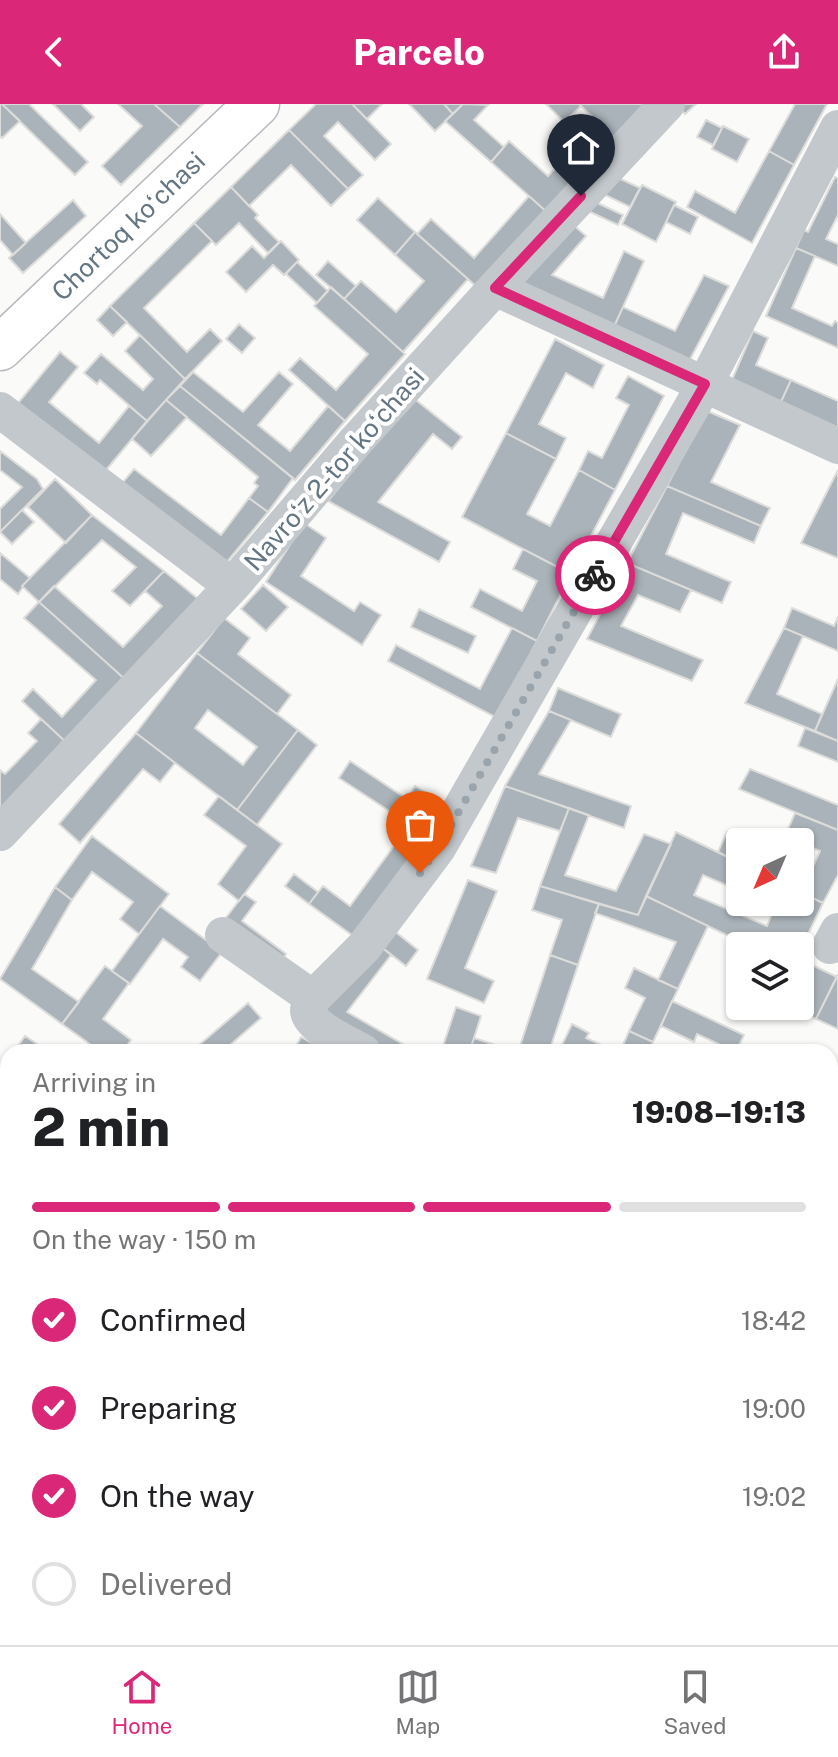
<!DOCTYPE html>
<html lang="en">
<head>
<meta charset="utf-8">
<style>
  body { margin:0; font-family:"Public Sans",sans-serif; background:#f6f6f6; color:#202124; height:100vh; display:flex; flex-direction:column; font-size:30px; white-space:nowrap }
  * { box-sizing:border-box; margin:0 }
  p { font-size:26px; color:#757577 }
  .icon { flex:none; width:44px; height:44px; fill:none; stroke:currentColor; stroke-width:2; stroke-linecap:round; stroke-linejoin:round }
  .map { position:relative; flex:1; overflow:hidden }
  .sheet { position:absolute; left:0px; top:940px; width:838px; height:602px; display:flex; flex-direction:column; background:#fff; border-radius:24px 24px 0 0; box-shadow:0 2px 6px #0004 }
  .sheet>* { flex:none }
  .needle { width:52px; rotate:224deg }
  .tools { position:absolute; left:726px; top:724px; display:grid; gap:16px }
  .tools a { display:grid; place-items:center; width:88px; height:88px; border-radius:8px; background:#fff; box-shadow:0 2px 6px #0004; font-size:40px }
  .pin { position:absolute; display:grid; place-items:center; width:68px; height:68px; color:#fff; margin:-82px -34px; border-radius:50% 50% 50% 0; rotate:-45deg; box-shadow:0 0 8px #0007 }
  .pin .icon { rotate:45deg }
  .courier { position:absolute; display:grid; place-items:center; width:80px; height:80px; margin:-40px; border:6px solid #db2777; border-radius:50%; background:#fff; color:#222; box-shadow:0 2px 10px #0007 }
  .summary em { font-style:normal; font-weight:800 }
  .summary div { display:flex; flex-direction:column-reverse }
  .summary { display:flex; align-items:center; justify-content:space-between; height:136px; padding:0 32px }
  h1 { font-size:52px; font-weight:800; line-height:60px }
  .bar { display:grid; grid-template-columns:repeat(4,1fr); gap:12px 8px; align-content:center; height:96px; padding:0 32px }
  .bar i { height:10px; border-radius:6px; background:#e0e0e0 }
  .bar .on { background:#db2777 }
  .bar p { grid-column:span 4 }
  ol { padding:0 32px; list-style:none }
  li { display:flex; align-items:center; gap:24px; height:88px }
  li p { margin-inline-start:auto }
  li .icon { padding:8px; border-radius:50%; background:#db2777; color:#fff; stroke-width:4 }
  li:last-child { color:#757577 }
  li i { width:44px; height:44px; border:4px solid #e0e0e0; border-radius:50% }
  header { display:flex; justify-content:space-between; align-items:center; height:104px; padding:0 32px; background:#db2777; color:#fff; font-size:36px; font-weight:800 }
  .tab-bar { display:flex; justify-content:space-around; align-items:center; height:112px; border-top:2px solid #e0e0e0; background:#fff; font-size:22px; color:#757577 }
  .tab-bar a { display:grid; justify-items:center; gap:4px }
  .tab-bar .on { color:#db2777 }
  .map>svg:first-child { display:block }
</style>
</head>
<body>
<header><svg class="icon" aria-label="back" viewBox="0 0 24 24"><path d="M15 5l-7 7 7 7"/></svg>Parcelo<svg class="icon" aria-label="share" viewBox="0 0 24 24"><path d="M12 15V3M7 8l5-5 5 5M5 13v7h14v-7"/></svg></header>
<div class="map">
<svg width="838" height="1541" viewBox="0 0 838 1541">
  <rect width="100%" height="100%" fill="#fafaf8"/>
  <path fill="#aab3b9" stroke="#dcdcda" stroke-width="2" fill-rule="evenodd" d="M 0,0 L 2,0 L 20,17 L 2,34 L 0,32 Z
    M 2,0 L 29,0 L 88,58 L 75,71 Z
    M 53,0 L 81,0 L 94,13 L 80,27 Z
    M 118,0 L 154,0 L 180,23 L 121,81 L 102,62 L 142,22 Z
    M 154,0 L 203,0 L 180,23 Z
    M 316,0 L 352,0 L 391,40 L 375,56 L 338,18 L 324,32 L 363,71 L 348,85 L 289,26 Z
    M 352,0 L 382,0 L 367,15 Z
    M 409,0 L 444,0 L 453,10 L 435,27 Z
    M 444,0 L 463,0 L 453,10 Z
    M 463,0 L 488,1 L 474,16 L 504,43 L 491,58 L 445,17 Z
    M 546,0 L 579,0 L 581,2 L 564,18 Z
    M 579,0 L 646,0 L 613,33 Z
    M 676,0 L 696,0 L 685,10 Z
    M 795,0 L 827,0 L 794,61 L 769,47 Z
    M 706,16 L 722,24 L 713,41 L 697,33 Z
    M 723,22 L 749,35 L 737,58 L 712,45 Z
    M 289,26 L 348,85 L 331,102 L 291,61 L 249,102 L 231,83 Z
    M 509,37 L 548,72 L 558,61 L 578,78 L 549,110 L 491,58 Z
    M 769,47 L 794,61 L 752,139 L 687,103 L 695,87 L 735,109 Z
    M 608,69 L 640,84 L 630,103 L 599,88 Z
    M 835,73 L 838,74 L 838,111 L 826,135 L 838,140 L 838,162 L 796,144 L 804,126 L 808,128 Z
    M 642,81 L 676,98 L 656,138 L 622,120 Z
    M 231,83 L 258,111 L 255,114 L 279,138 L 268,149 L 239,119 L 216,141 L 194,119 Z
    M 529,92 L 549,110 L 478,184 L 417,130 L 431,115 L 474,154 Z
    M 378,94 L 415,128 L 395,151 L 357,116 Z
    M 73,96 L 86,112 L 23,169 L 9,154 Z
    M 591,96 L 623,111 L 618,121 L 586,106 Z
    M 674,101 L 698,113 L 690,130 L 666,118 Z
    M 0,110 L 26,139 L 13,151 L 0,136 Z
    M 194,119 L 212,137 L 144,204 L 187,248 L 210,225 L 222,237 L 185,275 L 110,202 Z
    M 571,119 L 586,132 L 552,171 L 603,194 L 624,147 L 644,157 L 612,227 L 515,183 Z
    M 415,128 L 468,175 L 403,248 L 344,195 L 361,177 L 396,208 L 424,177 L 395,151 Z
    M 281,137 L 299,156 L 284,171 L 273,161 L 246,188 L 226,168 L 252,142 L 264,154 Z
    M 796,144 L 815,152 L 792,204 L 832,222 L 835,217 L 838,219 L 838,244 L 766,212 Z
    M 328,157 L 356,182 L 344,195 L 316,171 Z
    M 297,158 L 328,187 L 317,199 L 286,170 Z
    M 704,171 L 729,182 L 687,261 L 612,227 L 623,203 L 675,227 Z
    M 331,183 L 405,250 L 345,317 L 289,266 L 300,254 L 336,286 L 368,250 L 314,202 Z
    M 110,202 L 127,218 L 113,232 L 97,216 Z
    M 239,220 L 255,234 L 242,249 L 226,235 Z
    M 753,227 L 768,234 L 756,261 L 791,276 L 780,300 L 731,278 Z
    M 140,231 L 185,275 L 147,317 L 100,276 L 97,280 L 84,269 L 101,250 L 143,286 L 153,275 L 125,247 Z
    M 555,235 L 604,261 L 593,284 L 566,269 L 539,320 L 566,334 L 556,355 L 506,329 Z
    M 60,248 L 78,263 L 49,298 L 99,339 L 129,302 L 147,317 L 101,372 L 14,304 Z
    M 193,268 L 243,308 L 279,268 L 293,280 L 258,321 L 290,347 L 328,302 L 345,317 L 295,376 L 180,282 Z
    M 628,272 L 664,292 L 615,386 L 579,366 L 588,347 L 602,354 L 629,301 L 616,294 Z
    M 791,276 L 838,297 L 838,325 L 780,300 Z
    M 180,282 L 293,374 L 268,408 L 249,394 L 258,382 L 254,379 L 258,373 L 166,296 Z
    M 412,293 L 462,333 L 452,345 L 433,330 L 378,398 L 450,438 L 439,458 L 328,397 Z
    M 166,296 L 187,313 L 151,352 L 132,335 Z
    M 707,307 L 740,321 L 711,378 L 770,404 L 761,422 L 667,382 Z
    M 506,329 L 556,355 L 527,410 L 550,422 L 579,366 L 615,386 L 571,470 L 462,413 Z
    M 0,347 L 37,375 L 43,385 L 0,428 L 0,405 L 22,383 L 0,366 Z
    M 134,365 L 221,431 L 249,394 L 268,408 L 222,464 L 118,384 Z
    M 838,366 L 838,454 L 801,439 Z
    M 55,375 L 92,411 L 66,439 L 28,403 Z
    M 667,382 L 761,422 L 754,439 L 683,409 L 666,450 L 731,478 L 722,499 L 627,459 Z
    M 22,406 L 34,418 L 12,440 L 0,428 Z
    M 92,411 L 164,467 L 130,502 L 112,487 L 136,463 L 102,436 L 39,498 L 22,482 Z
    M 304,419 L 326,434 L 301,472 L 354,507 L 360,498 L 381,511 L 362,541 L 266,478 Z
    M 523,445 L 571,470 L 537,537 L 471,503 L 480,485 L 522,507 L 537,477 L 513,465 Z
    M 0,449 L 30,474 L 22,482 L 23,483 L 18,490 L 0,475 Z
    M 627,459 L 691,486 L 680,508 L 638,491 L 621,522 L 703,556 L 692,577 L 587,535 Z
    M 164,467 L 202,498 L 127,577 L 39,498 L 54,482 L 123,543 L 162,502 L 145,487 Z
    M 263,481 L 288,503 L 266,527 L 241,505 Z
    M 39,498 L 127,577 L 68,640 L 22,597 L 33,585 L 62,613 L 96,576 L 24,514 Z
    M 792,504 L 834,522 L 838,513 L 838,547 L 784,524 Z
    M 419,505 L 476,532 L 468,549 L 411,523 Z
    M 224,514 L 250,534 L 238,550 L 291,591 L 277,610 L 197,549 Z
    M 512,524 L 537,537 L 497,614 L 388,557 L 396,541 L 480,585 Z
    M 784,524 L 803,532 L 777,590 L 822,610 L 815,627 L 745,599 Z
    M 197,549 L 298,626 L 237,706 L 136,629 ZM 208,606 L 257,643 L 243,661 L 195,624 Z
    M 838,575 L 838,637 L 815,627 Z
    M 558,584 L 621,610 L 611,633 L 549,607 Z
    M 549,607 L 571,616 L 539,670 L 631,702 L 624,724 L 505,682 Z
    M 41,615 L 68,640 L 0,713 L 0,666 L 5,670 L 37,637 L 28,629 Z
    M 805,624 L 838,637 L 838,658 L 798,642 Z
    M 298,626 L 317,641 L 257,721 L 237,706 Z
    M 136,629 L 175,659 L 160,678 L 143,665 L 80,739 L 59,720 Z
    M 350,657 L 407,695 L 415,682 L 451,706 L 432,735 L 339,674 Z
    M 750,665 L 838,701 L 838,726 L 739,685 Z
    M 505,682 L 569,704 L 560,727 L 518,714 L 496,769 L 471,762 Z
    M 219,692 L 282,740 L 239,797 L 218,780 L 246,742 L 204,711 Z
    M 569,704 L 589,711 L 565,771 L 616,787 L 644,730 L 671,740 L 638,811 L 540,782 Z
    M 795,709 L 838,726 L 838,771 L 823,799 L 800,788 L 800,760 L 812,765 L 820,747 L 785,732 Z
    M 676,728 L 740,759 L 740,787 L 703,771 L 694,791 L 767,822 L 775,802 L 766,798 L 800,798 L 800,788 L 823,799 L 800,847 L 800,842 L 749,842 L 646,792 Z
    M 727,728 L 750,738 L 740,738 L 740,759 L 718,748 Z
    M 402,731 L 429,750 L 363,839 L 309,800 L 323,782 L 350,802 Z
    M 92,732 L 169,790 L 139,830 L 120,815 L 133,798 L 92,768 L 72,796 L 55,783 Z
    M 294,770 L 318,788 L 309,800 L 285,782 Z
    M 468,776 L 497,787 L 465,864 L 494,877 L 484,899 L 427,875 Z
    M 540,782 L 599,800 L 578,861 L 550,851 L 562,816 L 532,806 Z
    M 55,783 L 72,796 L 32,865 L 79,898 L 62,920 L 0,875 Z
    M 244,790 L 256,798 L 242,817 L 286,850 L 275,865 L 219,823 Z
    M 646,792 L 708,822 L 678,885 L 658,876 L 676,838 L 595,809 L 599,800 L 638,811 Z
    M 160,802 L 222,848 L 200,877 L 181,863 L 188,853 L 163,835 L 130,880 L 112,867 Z
    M 388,822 L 418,846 L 406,862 L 375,838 Z
    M 375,838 L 391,851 L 347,908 L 401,939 L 396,948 L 373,948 L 316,915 Z
    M 741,838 L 749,842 L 740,842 L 740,864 L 731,860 Z
    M 550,851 L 578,861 L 549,948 L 518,948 Z
    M 808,859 L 837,873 L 816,915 L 789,902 L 800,902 L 800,877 Z
    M 105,862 L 129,879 L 103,915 L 131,936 L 122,948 L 101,948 L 62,920 Z
    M 634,864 L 678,885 L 653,938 L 629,927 L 645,894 L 625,884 Z
    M 838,870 L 838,925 L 816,915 Z
    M 672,897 L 744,931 L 736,948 L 697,930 L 694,938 L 661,922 Z
    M 248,899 L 261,914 L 222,948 L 191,948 Z
    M 456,903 L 481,912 L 474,934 L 469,948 L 441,948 Z
    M 572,920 L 589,929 L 586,934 L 617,948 L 565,948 L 560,945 Z
    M 629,927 L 653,938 L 649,948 L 620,948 Z
    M 25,932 L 46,946 L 44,948 L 14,948 Z
    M 301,933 L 328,948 L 293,948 Z
    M 474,934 L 508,945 L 508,948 L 469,948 Z
    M 401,939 L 417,948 L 396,948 Z
    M 8,957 L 8,1003 L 0,1016 L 0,969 Z
    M 831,991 L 838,994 L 838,1019 L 830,1035 Z
    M 0,1019 L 8,1024 L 0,1040 Z
    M 830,1036 L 838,1041 L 838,1067 L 830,1062 Z
    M 830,1128 L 838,1132 L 838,1151 L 835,1158 L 830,1155 Z
    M 0,1208 L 8,1212 L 0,1229 Z
    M 8,1271 L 8,1365 L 0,1363 L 0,1284 Z
    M 838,1320 L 838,1375 L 830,1370 L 830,1333 Z
    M 830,1372 L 838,1377 L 838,1418 L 830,1414 Z
    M 838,1444 L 838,1473 L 830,1471 L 830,1446 L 836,1447 Z
    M 8,1505 L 8,1534 L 10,1534 L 0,1538 L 0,1508 Z
    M 123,1534 L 152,1534 L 153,1541 L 125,1541 Z
    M 160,1534 L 187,1534 L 188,1541 L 161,1541 Z
    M 301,1534 L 320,1534 L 319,1541 L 300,1541 Z
    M 352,1534 L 375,1534 L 374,1541 L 351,1541 Z
    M 375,1534 L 390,1534 L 389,1541 L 374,1541 Z
    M 425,1534 L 448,1534 L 448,1541 L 424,1541 Z
    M 497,1534 L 519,1534 L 519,1541 L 497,1541 Z
    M 631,1534 L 676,1534 L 676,1541 L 632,1541 Z
    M 745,1534 L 777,1534 L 776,1541 L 745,1541 Z
    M 205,1538 L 246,1539 L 255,1541 L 205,1541 Z"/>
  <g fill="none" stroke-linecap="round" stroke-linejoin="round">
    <defs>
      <path id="major" d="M 0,244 L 257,0"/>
    </defs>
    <use href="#major" stroke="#b5babe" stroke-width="47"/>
    <path stroke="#c3c8cc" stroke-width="36" d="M 495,184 L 838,342
      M 0,306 L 232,482
      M 0,729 L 232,482 L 356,337 L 495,184 L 667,0
      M 223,831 L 313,894
      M 830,842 L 838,827
      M 363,948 C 350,940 308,923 308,906 C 308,903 312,897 313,894 L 364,843 L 438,744 L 705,280 L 838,24
      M 0,1375 L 8,1377
      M 830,1479 L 838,1481
      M 156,1534 L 157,1541"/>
    <use href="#major" stroke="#fff" stroke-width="44"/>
  </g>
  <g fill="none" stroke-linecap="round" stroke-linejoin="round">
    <path stroke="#99a4ac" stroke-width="8" stroke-dasharray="0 14.4" d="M 420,769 L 438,744 L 595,471"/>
    <path stroke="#db2777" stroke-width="10" d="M 581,92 L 495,184 L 705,280 L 595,471"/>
  </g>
  <g text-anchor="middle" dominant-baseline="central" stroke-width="8" stroke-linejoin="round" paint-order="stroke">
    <g font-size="26" fill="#657683" stroke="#fff">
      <text transform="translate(128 122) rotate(-44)">Chortoq koʻchasi</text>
      <text transform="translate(334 365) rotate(-49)">Navroʻz 2-tor koʻchasi</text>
    </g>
  </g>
</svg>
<div class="tools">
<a><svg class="needle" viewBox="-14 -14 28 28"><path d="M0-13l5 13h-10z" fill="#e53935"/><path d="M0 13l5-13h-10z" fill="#757577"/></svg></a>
<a><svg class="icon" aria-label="layers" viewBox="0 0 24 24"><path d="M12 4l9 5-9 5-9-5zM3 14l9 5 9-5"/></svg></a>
</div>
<div class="pin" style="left:420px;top:769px;background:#ea580c"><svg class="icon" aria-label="bag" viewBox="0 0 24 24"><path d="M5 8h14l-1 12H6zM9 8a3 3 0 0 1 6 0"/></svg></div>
<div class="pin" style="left:581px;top:92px;background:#1f2937"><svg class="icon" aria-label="home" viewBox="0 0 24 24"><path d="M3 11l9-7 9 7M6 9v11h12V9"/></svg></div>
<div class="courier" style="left:595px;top:471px"><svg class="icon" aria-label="bike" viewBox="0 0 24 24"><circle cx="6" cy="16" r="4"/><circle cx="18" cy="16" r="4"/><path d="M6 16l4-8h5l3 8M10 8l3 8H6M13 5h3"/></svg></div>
<section class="sheet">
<div class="summary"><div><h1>2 min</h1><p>Arriving in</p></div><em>19:08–19:13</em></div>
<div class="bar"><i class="on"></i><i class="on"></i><i class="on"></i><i></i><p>On the way · 150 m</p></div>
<ol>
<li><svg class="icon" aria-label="check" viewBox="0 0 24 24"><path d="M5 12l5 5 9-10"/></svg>Confirmed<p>18:42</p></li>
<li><svg class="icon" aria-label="check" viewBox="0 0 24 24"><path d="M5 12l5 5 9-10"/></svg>Preparing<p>19:00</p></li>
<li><svg class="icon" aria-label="check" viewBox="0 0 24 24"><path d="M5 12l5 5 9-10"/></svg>On the way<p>19:02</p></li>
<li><i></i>Delivered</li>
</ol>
</section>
</div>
<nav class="tab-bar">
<a class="on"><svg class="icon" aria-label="home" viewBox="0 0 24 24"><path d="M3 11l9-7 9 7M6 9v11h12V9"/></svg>Home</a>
<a><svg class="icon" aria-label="map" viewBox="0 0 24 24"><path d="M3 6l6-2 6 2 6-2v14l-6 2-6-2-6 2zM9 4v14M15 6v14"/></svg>Map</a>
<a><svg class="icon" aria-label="saved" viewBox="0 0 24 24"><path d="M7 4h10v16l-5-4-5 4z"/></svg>Saved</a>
</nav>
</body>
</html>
